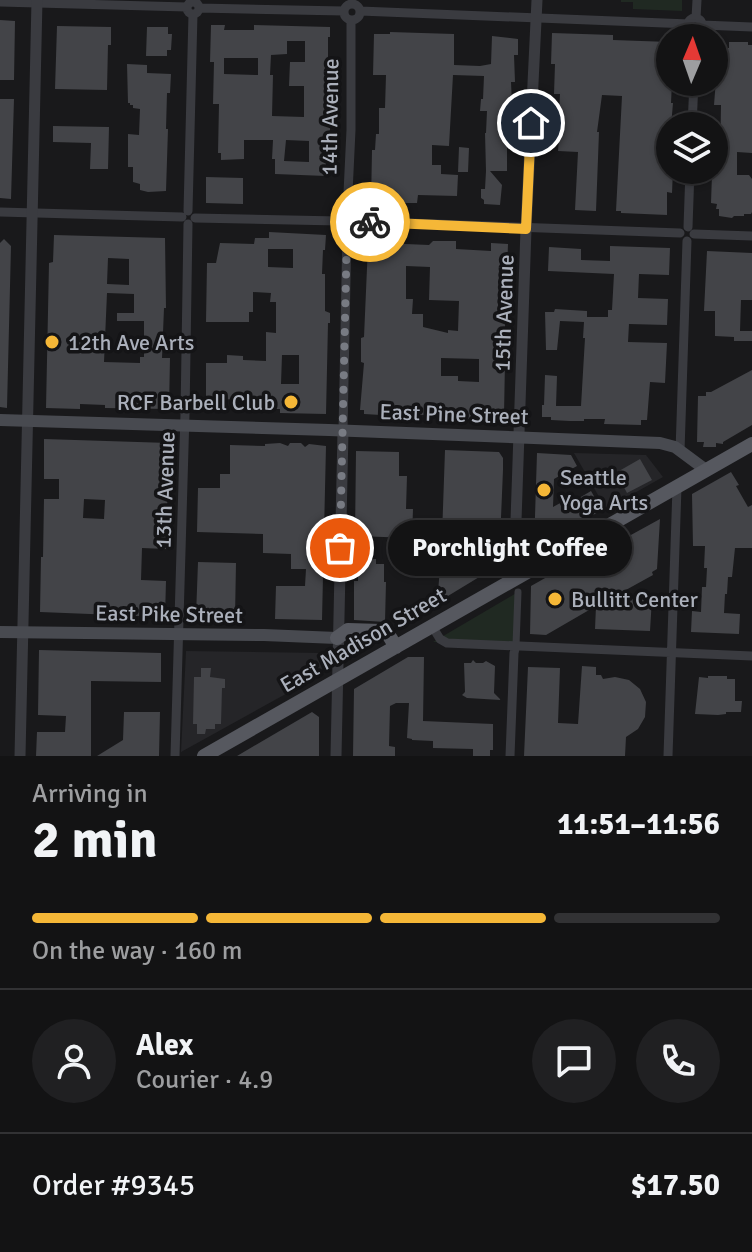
<!DOCTYPE html>
<html lang="en">
<head>
<meta charset="utf-8">
<style>
  body { margin:0; font-family:Signika,sans-serif; background:#202022; color:#f1f3f6; height:100vh; display:flex; flex-direction:column; font-size:30px; white-space:nowrap }
  * { box-sizing:border-box; margin:0 }
  p { font-size:26px; color:#9d9ea0 }
  .icon { flex:none; width:44px; height:44px; fill:none; stroke:currentColor; stroke-width:2; stroke-linecap:round; stroke-linejoin:round }
  .map { position:relative; height:756px; overflow:hidden }
  .panel { display:flex; flex-direction:column; background:#131314; flex:1 }
  .panel>* { flex:none }
  .needle { width:52px; rotate:2deg }
  .buttons { position:absolute; left:656px; top:24px; display:grid; gap:16px }
  .buttons a { display:grid; place-items:center; width:72px; height:72px; border-radius:50%; background:#131314; box-shadow:0 2px 6px #0004,0 0 0 2px #323234; font-size:40px }
  .pin { position:absolute; display:grid; place-items:center; width:68px; height:68px; color:#fff; margin:-34px; border:4px solid #fff; border-radius:50%; box-shadow:0 2px 8px #0007 }
  .courier { position:absolute; display:grid; place-items:center; width:80px; height:80px; margin:-40px; border:6px solid #f5b737; border-radius:50%; background:#fff; color:#222; box-shadow:0 2px 10px #0007 }
  .bubble { position:absolute; height:56px; border-radius:28px; background:#131314; box-shadow:0 2px 6px #0004,0 0 0 2px #323234; font-size:26px; font-weight:700; line-height:56px; text-align:center }
  .headline em { font-style:normal; font-weight:700 }
  .headline div { display:flex; flex-direction:column-reverse }
  .headline { display:flex; align-items:center; justify-content:space-between; height:136px; padding:0 32px }
  h1 { font-size:52px; font-weight:700; line-height:60px }
  .bar { display:grid; grid-template-columns:repeat(4,1fr); gap:12px 8px; align-content:center; height:96px; padding:0 32px }
  .bar i { height:10px; border-radius:6px; background:#323234 }
  .bar .current { background:#f5b737 }
  .bar p { grid-column:span 4 }
  .line { display:flex; align-items:center; gap:20px; padding:0 32px; border-top:2px solid #323234 }
  .line div { flex:1 }
  .round { display:grid; place-items:center; flex:none; width:84px; height:84px; border-radius:42px; background:#202022 }
  .map>svg:first-child { display:block }
</style>
</head>
<body>
<div class="map">
<svg width="752" height="756" viewBox="0 0 752 756">
  <rect width="100%" height="100%" fill="#19191b"/>
  <path fill="#252528" d="M 574,453 L 646,455 L 663,477 L 606,509 Z
    M 186,651 L 321,653 L 322,674 L 181,752 Z"/>
  <path fill="#202922" d="M 621,0 L 682,0 L 682,11 L 633,9 L 633,2 L 621,2 Z
    M 518,592 L 516,645 L 433,642 Z"/>
  <path fill="#434448" fill-rule="evenodd" d="M 0,20 L 15,21 L 14,80 L 0,80 Z
    M 211,25 L 225,25 L 224,30 L 254,30 L 254,25 L 330,27 L 330,37 L 328,37 L 328,117 L 330,117 L 330,138 L 326,138 L 326,176 L 275,174 L 275,159 L 272,159 L 273,140 L 244,140 L 244,159 L 221,160 L 221,153 L 218,153 L 219,104 L 213,104 L 214,62 L 210,62 ZM 287,41 L 305,41 L 305,62 L 290,62 L 289,86 L 304,86 L 304,117 L 272,116 L 273,75 L 270,75 L 271,55 L 287,54 ZM 224,58 L 258,58 L 258,75 L 224,74 ZM 286,140 L 309,141 L 309,162 L 284,161 Z
    M 57,26 L 111,27 L 111,45 L 108,45 L 107,90 L 55,89 Z
    M 147,27 L 168,27 L 168,34 L 172,34 L 171,50 L 167,50 L 167,56 L 146,56 Z
    M 390,32 L 454,34 L 454,65 L 480,66 L 491,64 L 492,36 L 518,39 L 518,55 L 514,55 L 515,82 L 511,82 L 512,104 L 508,108 L 507,124 L 509,129 L 510,130 L 510,139 L 509,139 L 509,146 L 507,146 L 507,171 L 490,171 L 502,185 L 500,205 L 484,204 L 484,200 L 481,198 L 481,189 L 485,189 L 486,171 L 485,133 L 486,133 L 487,111 L 480,111 L 481,99 L 483,99 L 484,76 L 453,75 L 449,146 L 432,145 L 432,165 L 441,165 L 441,174 L 458,175 L 457,196 L 418,195 L 417,203 L 371,203 L 372,150 L 375,150 L 376,134 L 379,134 L 379,108 L 385,108 L 386,75 L 373,75 L 374,34 L 390,34 Z
    M 552,33 L 613,35 L 613,40 L 670,42 L 670,82 L 672,82 L 671,103 L 673,103 L 668,161 L 670,161 L 670,170 L 673,170 L 672,193 L 667,192 L 667,215 L 621,213 L 621,211 L 616,211 L 622,96 L 602,95 L 597,132 L 599,132 L 596,211 L 575,210 L 578,152 L 558,151 L 561,112 L 559,112 L 560,94 L 554,94 L 555,64 L 551,64 Z
    M 729,42 L 748,42 L 748,45 L 752,45 L 752,153 L 737,152 L 737,175 L 749,175 L 752,179 L 752,212 L 751,214 L 744,214 L 744,216 L 734,216 L 732,218 L 719,216 L 719,209 L 716,209 L 717,204 L 711,203 L 712,174 L 718,174 L 718,167 L 720,167 L 721,105 L 714,105 L 716,79 L 724,80 L 725,48 L 729,48 Z
    M 127,64 L 147,65 L 147,73 L 171,74 L 170,93 L 167,93 L 166,129 L 168,129 L 166,191 L 148,192 L 140,190 L 140,184 L 133,182 L 133,167 L 128,167 L 128,134 L 139,135 L 140,109 L 133,108 L 133,105 L 130,105 L 130,103 L 128,103 Z
    M 0,99 L 14,99 L 11,199 L 0,198 Z
    M 53,126 L 109,127 L 108,169 L 90,169 L 91,143 L 53,142 Z
    M 459,147 L 469,148 L 468,172 L 458,172 Z
    M 206,177 L 243,178 L 243,204 L 206,203 Z
    M 269,232 L 326,235 L 325,250 L 323,250 L 322,274 L 325,274 L 325,311 L 330,313 L 330,323 L 328,323 L 326,414 L 280,413 L 280,409 L 265,409 L 265,400 L 206,399 L 206,363 L 227,363 L 227,355 L 243,356 L 243,360 L 266,361 L 266,332 L 276,333 L 276,302 L 270,302 L 271,293 L 253,292 L 253,312 L 249,312 L 249,322 L 206,322 L 207,263 L 216,263 L 220,243 L 254,244 L 255,238 L 269,238 ZM 268,249 L 293,249 L 293,268 L 268,267 ZM 282,355 L 299,355 L 299,384 L 281,384 Z
    M 54,235 L 165,238 L 166,308 L 164,308 L 162,358 L 170,358 L 169,409 L 105,408 L 105,405 L 80,404 L 80,409 L 46,408 L 49,263 L 53,262 ZM 108,258 L 129,259 L 129,285 L 107,284 ZM 107,293 L 134,294 L 134,313 L 117,313 L 117,321 L 144,321 L 144,357 L 140,357 L 140,363 L 104,362 Z
    M 4,239 L 11,246 L 7,408 L 0,407 L 0,243 Z
    M 433,241 L 456,241 L 456,249 L 491,251 L 491,243 L 508,244 L 507,271 L 499,270 L 498,306 L 505,306 L 505,332 L 509,332 L 508,362 L 505,361 L 504,415 L 499,420 L 478,420 L 477,422 L 471,417 L 466,421 L 462,417 L 431,409 L 429,416 L 417,414 L 415,417 L 364,414 L 364,410 L 360,410 L 364,363 L 361,362 L 361,338 L 364,337 L 368,245 L 378,245 L 382,243 L 429,245 ZM 406,266 L 430,267 L 429,300 L 459,301 L 458,331 L 448,330 L 448,333 L 423,327 L 423,314 L 412,314 L 413,299 L 406,299 ZM 441,358 L 479,359 L 479,382 L 458,381 L 458,376 L 441,376 Z
    M 610,246 L 670,248 L 669,275 L 639,274 L 638,298 L 668,299 L 667,325 L 629,324 L 628,342 L 667,343 L 665,383 L 650,382 L 647,420 L 641,420 L 641,425 L 604,424 L 605,419 L 584,419 L 584,421 L 570,421 L 551,420 L 551,417 L 542,417 L 542,405 L 544,405 L 545,375 L 557,376 L 556,406 L 581,406 L 585,338 L 583,338 L 584,322 L 560,321 L 557,350 L 546,350 L 545,312 L 554,312 L 555,309 L 587,311 L 587,317 L 608,317 L 608,310 L 612,310 L 614,274 L 548,271 L 549,247 L 581,249 L 581,260 L 610,261 Z
    M 707,251 L 752,253 L 752,300 L 741,300 L 740,331 L 752,331 L 752,341 L 734,341 L 734,337 L 715,336 L 715,311 L 704,311 Z
    M 752,370 L 752,425 L 723,442 L 723,444 L 716,443 L 716,447 L 703,447 L 704,442 L 697,442 L 698,396 L 706,396 L 706,392 L 711,392 Z
    M 44,439 L 169,443 L 166,549 L 142,548 L 141,580 L 166,581 L 165,617 L 40,612 L 41,557 L 43,557 L 44,499 L 59,499 L 59,479 L 44,479 ZM 84,499 L 105,500 L 104,519 L 83,518 Z
    M 280,443 L 288,446 L 290,443 L 301,443 L 305,447 L 309,444 L 326,446 L 322,620 L 275,619 L 276,586 L 305,586 L 306,569 L 291,569 L 291,554 L 263,553 L 263,534 L 197,532 L 198,488 L 220,488 L 220,474 L 230,474 L 230,445 L 265,446 L 265,444 Z
    M 445,450 L 499,452 L 503,458 L 503,470 L 499,565 L 443,599 L 438,593 L 441,553 L 444,553 L 445,536 L 442,536 Z
    M 356,451 L 399,452 L 399,476 L 407,476 L 406,509 L 413,509 L 412,538 L 355,536 Z
    M 537,453 L 571,455 L 577,466 L 554,479 L 553,507 L 571,497 L 574,501 L 591,491 L 602,510 L 534,548 Z
    M 640,459 L 652,480 L 627,493 L 617,474 L 620,473 L 619,471 Z
    M 731,472 L 739,485 L 736,486 L 748,507 L 752,505 L 752,548 L 735,548 L 732,577 L 728,577 L 727,594 L 725,594 L 724,613 L 740,614 L 739,634 L 691,632 L 692,611 L 701,612 L 702,587 L 706,587 L 707,568 L 704,568 L 705,546 L 693,546 L 692,494 Z
    M 660,519 L 657,569 L 652,572 L 653,575 L 615,596 L 652,598 L 650,631 L 595,629 L 596,606 L 546,635 L 530,634 L 531,586 L 607,543 L 609,547 Z
    M 358,559 L 376,559 L 376,564 L 384,564 L 384,582 L 386,582 L 385,622 L 354,620 L 354,581 L 358,581 Z
    M 198,562 L 236,563 L 235,617 L 196,616 Z
    M 39,650 L 161,653 L 161,682 L 91,681 L 91,756 L 36,756 L 37,732 L 65,732 L 66,716 L 38,715 Z
    M 408,657 L 424,657 L 423,721 L 493,724 L 493,750 L 490,750 L 490,756 L 473,756 L 473,749 L 433,748 L 433,741 L 412,740 L 412,739 L 407,738 L 409,703 L 396,703 L 390,706 L 389,746 L 395,747 L 395,756 L 353,756 L 354,689 Z
    M 473,660 L 476,663 L 483,663 L 486,661 L 495,666 L 494,693 L 501,700 L 467,698 L 462,695 L 465,692 L 464,663 L 471,663 Z
    M 582,666 L 596,667 L 596,675 L 601,675 L 603,679 L 615,677 L 629,680 L 640,689 L 646,702 L 645,717 L 638,729 L 626,737 L 625,756 L 524,756 L 528,667 L 560,668 L 558,723 L 578,724 Z
    M 201,668 L 211,668 L 210,677 L 225,679 L 225,688 L 222,688 L 221,724 L 215,724 L 215,729 L 206,729 L 205,734 L 197,734 L 197,724 L 193,724 L 194,677 L 201,677 Z
    M 708,676 L 727,676 L 727,679 L 735,679 L 735,701 L 742,701 L 741,712 L 726,712 L 726,714 L 718,715 L 695,714 L 699,677 L 708,678 Z
    M 124,712 L 160,712 L 159,756 L 97,756 L 123,740 Z
    M 312,712 L 319,717 L 319,756 L 237,756 Z"/>
  <g fill="none" stroke-linecap="round" stroke-linejoin="round">
    <path stroke="#3a3b40" stroke-width="7" d="M 516,645 L 518,592"/>
    <path stroke="#3a3b40" stroke-width="9" d="M187 8a6 6 0 1 1 12 0a6 6 0 1 1-12 0Z
      M 0,2 L 187,7
      M344 12a8 8 0 1 1 16 0a8 8 0 1 1-16 0Z
      M 199,8 L 344,11
      M 360,11 L 689,24
      M 696,18 L 697,0
      M688 25a7 7 0 1 1 14 0a7 7 0 1 1-14 0Z
      M 702,25 L 752,27
      M 692,126 L 694,82
      M 188,211 L 193,14
      M 0,212 L 182,217
      M 347,214 L 351,130 L 351,20
      M 195,218 L 339,221
      M 354,221 L 680,233
      M 688,227 L 690,170
      M 694,234 L 752,236
      M 343,431 L 347,229
      M 680,451 L 687,241
      M 432,626 L 440,639 L 447,643 L 752,656
      M 175,756 L 185,414 L 188,224
      M 510,756 L 514,653 L 516,645
      M 668,756 L 677,487"/>
    <path stroke="#3a3b40" stroke-width="11" d="M 514,579 L 526,229 L 537,0
      M 20,756 L 37,0
      M 336,756 L 343,431"/>
    <path stroke="#484a50" stroke-width="12" d="M 0,420 L 329,430 L 660,443 L 675,447 L 706,470
      M 0,632 L 264,635 L 337,638"/>
    <path stroke="#56585f" stroke-width="14" d="M 337,638 L 348,630 L 381,631 L 388,634 L 396,647
      M 204,756 L 752,444"/>
  </g>
  <g fill="none" stroke-linecap="round" stroke-linejoin="round">
    <path stroke="#787b83" stroke-width="8" stroke-dasharray="0 14.4" d="M 340,548 L 347,229 L 352,227 L 354,221 L 370,222"/>
    <path stroke="#f5b737" stroke-width="10" d="M 370,222 L 526,229 L 531,123"/>
  </g>
  <g fill="#f5b737" stroke="#141416" stroke-width="3">
    <circle cx="52" cy="342" r="8"/>
    <circle cx="291" cy="402" r="8"/>
    <circle cx="544" cy="490" r="8"/>
    <circle cx="555" cy="599" r="8"/>
  </g>
  <g text-anchor="middle" dominant-baseline="central" stroke-width="7" stroke-linejoin="round" paint-order="stroke">
    <g font-size="22" fill="#abb0bb" stroke="#141416">
      <text transform="translate(330 117) rotate(-89)">14th Avenue</text>
      <text transform="translate(504 313) rotate(-88)">15th Avenue</text>
      <text transform="translate(454 414) rotate(2)">East Pine Street</text>
      <text transform="translate(165 490) rotate(-88)">13th Avenue</text>
      <text transform="translate(169 614) rotate(1)">East Pike Street</text>
      <text transform="translate(363 640) rotate(-30)">East Madison Street</text>
    </g>
    <g font-size="22" fill="#abb0bb" stroke="#141416" text-anchor="start">
      <text x="68" y="342">12th Ave Arts</text>
      <text x="275" y="402" text-anchor="end">RCF Barbell Club</text>
      <text x="560" y="477">Seattle<tspan x="560" dy="25">Yoga Arts</tspan></text>
      <text x="571" y="599">Bullitt Center</text>
    </g>
  </g>
</svg>
<div class="buttons">
<a><svg class="needle" viewBox="-14 -14 28 28"><path d="M0-13l5 13h-10z" fill="#e53935"/><path d="M0 13l5-13h-10z" fill="#9d9ea0"/></svg></a>
<a><svg class="icon" aria-label="layers" viewBox="0 0 24 24"><path d="M12 4l9 5-9 5-9-5zM3 14l9 5 9-5"/></svg></a>
</div>
<div class="pin" style="left:340px;top:548px;background:#ea580c"><svg class="icon" aria-label="bag" viewBox="0 0 24 24"><path d="M5 8h14l-1 12H6zM9 8a3 3 0 0 1 6 0"/></svg></div>
<div class="pin" style="left:531px;top:123px;background:#1f2937"><svg class="icon" aria-label="home" viewBox="0 0 24 24"><path d="M3 11l9-7 9 7M6 9v11h12V9"/></svg></div>
<div class="courier" style="left:370px;top:222px"><svg class="icon" aria-label="bike" viewBox="0 0 24 24"><circle cx="6" cy="16" r="4"/><circle cx="18" cy="16" r="4"/><path d="M6 16l4-8h5l3 8M10 8l3 8H6M13 5h3"/></svg></div>
<div class="bubble" style="left:388px;top:520px;width:244px">Porchlight Coffee</div>
</div>
<section class="panel">
<div class="headline"><div><h1>2 min</h1><p>Arriving in</p></div><em>11:51–11:56</em></div>
<div class="bar"><i class="current"></i><i class="current"></i><i class="current"></i><i></i><p>On the way · 160 m</p></div>
<div class="line" style="height:144px"><a class="round"><svg class="icon" aria-label="person" viewBox="0 0 24 24"><circle cx="12" cy="8" r="4"/><path d="M4 21q1-7 8-7t8 7"/></svg></a><div><b>Alex</b><p>Courier · 4.9</p></div><a class="round"><svg class="icon" aria-label="chat" viewBox="0 0 24 24"><path d="M4 5h16v11H9l-5 4z"/></svg></a><a class="round"><svg class="icon" aria-label="phone" viewBox="0 0 24 24"><path d="M5 4h4l2 5-3 2q2 4 5 5l2-3 5 2v4C11 20 4 13 5 4z"/></svg></a></div>
<div class="line" style="height:104px"><div>Order #9345</div><b>$17.50</b></div>
</section>
</body>
</html>
